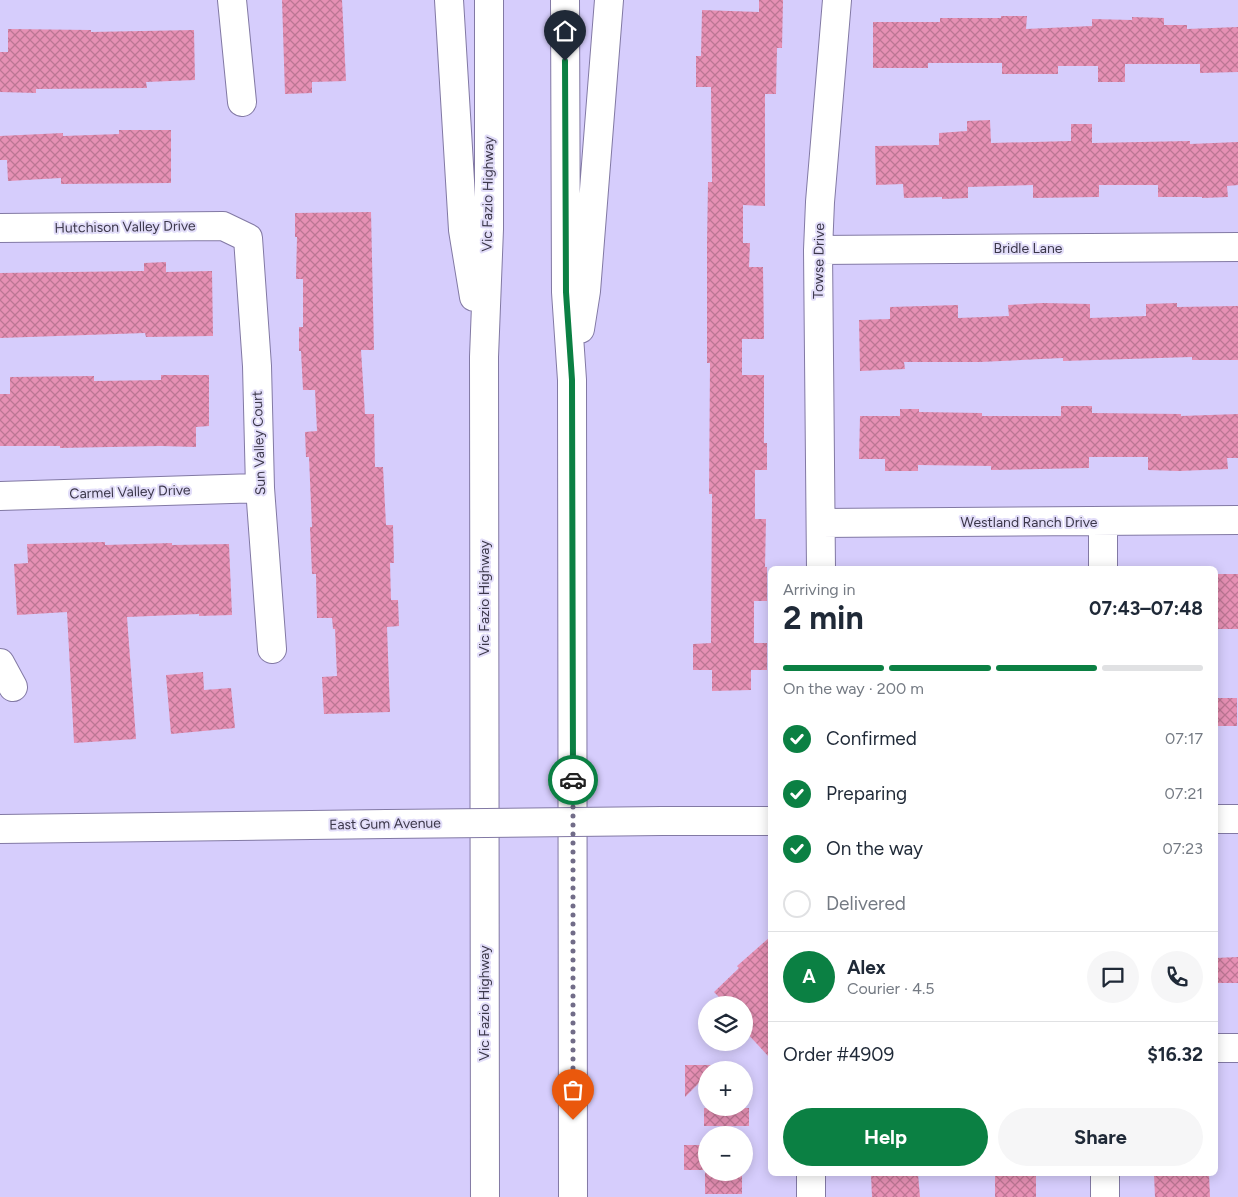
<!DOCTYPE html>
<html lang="en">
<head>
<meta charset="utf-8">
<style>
  body { margin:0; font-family:Figtree,sans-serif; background:#f6f6f7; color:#1f2937; height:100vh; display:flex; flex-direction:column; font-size:19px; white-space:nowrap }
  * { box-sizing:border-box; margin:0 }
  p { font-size:16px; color:#747a83 }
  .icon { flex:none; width:28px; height:28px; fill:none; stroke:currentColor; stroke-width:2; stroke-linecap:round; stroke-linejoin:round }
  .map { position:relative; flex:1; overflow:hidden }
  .sheet { position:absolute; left:768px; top:566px; width:450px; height:610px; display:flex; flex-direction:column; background:#fff; border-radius:8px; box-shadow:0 2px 12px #0003 }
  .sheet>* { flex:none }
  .buttons { position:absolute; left:698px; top:996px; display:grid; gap:10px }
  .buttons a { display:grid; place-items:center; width:55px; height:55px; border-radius:50%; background:#fff; box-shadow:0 2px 12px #0003; font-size:25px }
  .pin { position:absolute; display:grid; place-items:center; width:42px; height:42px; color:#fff; margin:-51px -21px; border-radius:50% 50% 50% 0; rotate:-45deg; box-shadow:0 0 5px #0007 }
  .pin .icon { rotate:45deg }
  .courier { position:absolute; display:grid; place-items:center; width:50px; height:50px; margin:-25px; border:4px solid #0b8043; border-radius:50%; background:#fff; color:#222; box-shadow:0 1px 6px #0007 }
  .summary em { font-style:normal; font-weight:700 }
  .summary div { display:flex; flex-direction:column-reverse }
  .summary { display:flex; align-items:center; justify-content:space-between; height:85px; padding:0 15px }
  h1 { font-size:32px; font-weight:700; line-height:38px }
  .bar { display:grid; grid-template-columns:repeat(4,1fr); gap:8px 5px; align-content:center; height:60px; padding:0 15px }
  .bar i { height:6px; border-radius:4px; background:#e0e1e3 }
  .bar .on { background:#0b8043 }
  .bar p { grid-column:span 4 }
  .line { display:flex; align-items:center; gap:12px; padding:0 15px; border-top:1px solid #e0e1e3 }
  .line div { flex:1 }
  .round { display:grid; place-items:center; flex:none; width:52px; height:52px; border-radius:26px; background:#f6f6f7 }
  ol { padding:0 15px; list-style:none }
  li { display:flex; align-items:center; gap:15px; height:55px }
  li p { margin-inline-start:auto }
  li .icon { padding:5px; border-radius:50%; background:#0b8043; color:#fff; stroke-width:4 }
  li:last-child { color:#747a83 }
  li i { width:28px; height:28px; border:2px solid #e0e1e3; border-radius:50% }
  .cta { display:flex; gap:10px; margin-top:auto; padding:10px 15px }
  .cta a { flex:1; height:58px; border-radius:30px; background:#0b8043; color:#fff; font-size:20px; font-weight:700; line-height:58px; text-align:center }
  .cta a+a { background:#f6f6f7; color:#1f2937 }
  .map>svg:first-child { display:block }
</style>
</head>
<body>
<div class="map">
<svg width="1238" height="1197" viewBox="0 0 1238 1197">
  <defs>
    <pattern id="building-cross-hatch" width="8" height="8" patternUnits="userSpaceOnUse" patternTransform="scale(1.25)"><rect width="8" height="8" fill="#e690b4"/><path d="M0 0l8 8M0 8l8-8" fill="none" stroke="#bc7694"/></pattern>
  </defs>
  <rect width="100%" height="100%" fill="#d6cdfc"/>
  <path fill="url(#building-cross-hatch)" d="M 282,0 L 342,0 L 346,81 L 312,82 L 312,93 L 285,94 Z
    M 759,0 L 783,0 L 782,48 L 777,48 L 776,94 L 765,94 L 765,206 L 743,205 L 743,243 L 750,243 L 749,267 L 763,267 L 764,339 L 742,339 L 742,375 L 764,375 L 764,443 L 767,443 L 767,470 L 755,470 L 755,519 L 766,519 L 765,567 L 767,567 L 767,601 L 754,601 L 754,643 L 767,643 L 767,670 L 751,670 L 751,690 L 712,691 L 712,670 L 693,670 L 693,644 L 711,643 L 712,494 L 709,494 L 710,363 L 707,363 L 707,243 L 708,182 L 712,182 L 711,87 L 696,87 L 696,56 L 701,56 L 702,10 L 759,12 Z
    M 1001,16 L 1027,16 L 1026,29 L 1092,26 L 1092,19 L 1132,20 L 1132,17 L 1164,18 L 1164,25 L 1187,25 L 1187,29 L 1238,27 L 1238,72 L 1200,73 L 1200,64 L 1125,64 L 1125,82 L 1098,82 L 1098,66 L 1058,66 L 1058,74 L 1002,74 L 1002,63 L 928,63 L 928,68 L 873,68 L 873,22 L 940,22 L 940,18 L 1001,18 Z
    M 8,29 L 91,30 L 91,32 L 194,30 L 195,80 L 146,82 L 147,88 L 36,89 L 36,93 L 0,92 L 0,52 L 8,52 Z
    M 990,120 L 991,143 L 1071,141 L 1071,124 L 1092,124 L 1092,143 L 1190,141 L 1190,144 L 1238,142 L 1238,185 L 1227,186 L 1228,197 L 1202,198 L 1202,197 L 1158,197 L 1158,185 L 1099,185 L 1099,197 L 1033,198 L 1033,185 L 968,187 L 968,198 L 942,199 L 942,197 L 904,198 L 903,184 L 876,185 L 875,146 L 939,145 L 939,133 L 967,131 L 967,121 Z
    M 119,130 L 171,130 L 171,183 L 61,184 L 61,178 L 8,181 L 7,160 L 0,160 L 0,136 L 63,133 L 63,136 L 119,134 Z
    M 371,212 L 374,350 L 361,350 L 365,414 L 374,414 L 375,467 L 383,467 L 386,525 L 393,525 L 394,563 L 390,563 L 391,600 L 398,600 L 399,626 L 387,627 L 390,712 L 324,714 L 322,677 L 337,676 L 335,629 L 333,629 L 332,618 L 317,618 L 316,574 L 312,574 L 310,527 L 312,527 L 309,457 L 306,457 L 305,432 L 317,431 L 315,390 L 303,390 L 301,351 L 299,351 L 299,327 L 303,327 L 303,279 L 296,279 L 297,237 L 295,237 L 295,213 Z
    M 166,262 L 166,272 L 212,271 L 213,336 L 146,337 L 145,333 L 0,338 L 0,273 L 144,271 L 144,263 Z
    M 1043,303 L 1090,304 L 1090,318 L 1146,316 L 1146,304 L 1177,303 L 1177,307 L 1238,306 L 1238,360 L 1192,360 L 1192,357 L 1063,361 L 1063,358 L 980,362 L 904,362 L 905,369 L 860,371 L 859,320 L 890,319 L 890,307 L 958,305 L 958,318 L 1009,316 L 1008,305 Z
    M 161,375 L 209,375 L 209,426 L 196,427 L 196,447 L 161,446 L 60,448 L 60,446 L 0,446 L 0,394 L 10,394 L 10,377 L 94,376 L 94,381 L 161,380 Z
    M 1061,406 L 1092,406 L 1092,413 L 1181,414 L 1181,416 L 1238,414 L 1238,458 L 1227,458 L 1228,469 L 1179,471 L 1148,470 L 1148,457 L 1089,457 L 1089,468 L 991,470 L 991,466 L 918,465 L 918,471 L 885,471 L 885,459 L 859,459 L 860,416 L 900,416 L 900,409 L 919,409 L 919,412 L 982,413 L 982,416 L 1061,416 Z
    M 105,542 L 105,545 L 172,543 L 172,545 L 229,544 L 232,615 L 199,616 L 199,614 L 127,617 L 136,739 L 74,743 L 67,612 L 17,615 L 14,564 L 28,563 L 27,544 Z
    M 1217,574 L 1238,574 L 1238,629 L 1216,629 Z
    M 203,672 L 204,690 L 231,688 L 235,728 L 171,734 L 166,675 Z
    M 1215,698 L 1237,698 L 1237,726 L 1215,726 Z
    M 770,937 L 770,1058 L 744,1030 L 744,1005 L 727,1005 L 714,992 L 739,968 L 737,966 Z
    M 1238,957 L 1238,983 L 1215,983 L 1215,958 Z
    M 685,1065 L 717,1065 L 712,1070 L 706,1070 L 706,1076 L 685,1097 Z
    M 704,1108 L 749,1108 L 749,1126 L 704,1126 Z
    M 684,1145 L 706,1145 L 706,1170 L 684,1170 Z
    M 705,1172 L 742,1172 L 742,1194 L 705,1194 Z
    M 871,1174 L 918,1174 L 920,1197 L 872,1197 Z
    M 995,1174 L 1036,1174 L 1036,1197 L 995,1197 Z
    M 1154,1174 L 1209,1174 L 1210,1197 L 1155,1197 Z"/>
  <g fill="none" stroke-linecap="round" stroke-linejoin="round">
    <defs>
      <path id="street" d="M 232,0 L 242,102
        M 0,228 L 223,226 L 248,238 L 257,366 L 260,488 L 272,649
        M 818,250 L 1238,247
        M 0,496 L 260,488
        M 1103,522 L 1103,569
        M 821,523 L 1238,520
        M 821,569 L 818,250 L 820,202 L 837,0
        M 0,663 L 13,687
        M 1215,1048 L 1238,1048
        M 811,1174 L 811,1197
        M 1105,1174 L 1105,1197"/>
      <path id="secondary" d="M 1215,819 L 1238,819
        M 662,821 L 770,821
        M 0,829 L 387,824"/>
      <path id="highway" d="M 449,0 L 463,230 L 474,297
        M 565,0 L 566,292 L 572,380 L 573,1197
        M 580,329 L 586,291 L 609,0
        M 485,1197 L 484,357 L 489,229 L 489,0"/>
    </defs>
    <use href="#street" stroke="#8279a4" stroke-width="30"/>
    <use href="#secondary" stroke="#8279a4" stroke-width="30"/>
    <use href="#highway" stroke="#8279a4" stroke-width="30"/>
    <use href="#street" stroke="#fff" stroke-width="28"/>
    <use href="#secondary" stroke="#fff" stroke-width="28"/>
    <use href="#highway" stroke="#fff" stroke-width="28"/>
    <defs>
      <path id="secondary-bridge" d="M 387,824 L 662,821"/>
    </defs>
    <use href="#secondary-bridge" stroke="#8279a4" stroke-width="30" stroke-linecap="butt"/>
    <use href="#secondary-bridge" stroke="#fff" stroke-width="28"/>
  </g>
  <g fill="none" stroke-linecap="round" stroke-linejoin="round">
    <path stroke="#716c88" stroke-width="5" stroke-dasharray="0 9" d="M 573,780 L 573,1120"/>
    <path stroke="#0b8043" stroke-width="6" d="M 565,61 L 566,292 L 572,380 L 573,780"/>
  </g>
  <g text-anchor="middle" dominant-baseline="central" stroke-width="4" stroke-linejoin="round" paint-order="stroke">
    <g font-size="14" fill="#3b374a" stroke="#e2ddf9">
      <text transform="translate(488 194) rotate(-89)">Vic Fazio Highway</text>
      <text transform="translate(125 227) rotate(-1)">Hutchison Valley Drive</text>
      <text x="1028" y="248">Bridle Lane</text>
      <text transform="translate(819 261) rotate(-89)">Towse Drive</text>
      <text transform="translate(259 443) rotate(-92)">Sun Valley Court</text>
      <text transform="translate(130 492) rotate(-2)">Carmel Valley Drive</text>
      <text x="1029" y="522">Westland Ranch Drive</text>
      <text transform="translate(484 598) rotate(-90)">Vic Fazio Highway</text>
      <text transform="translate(385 824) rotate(-1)">East Gum Avenue</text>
      <text transform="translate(484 1003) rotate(-90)">Vic Fazio Highway</text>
    </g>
  </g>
</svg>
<div class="buttons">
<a><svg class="icon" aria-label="layers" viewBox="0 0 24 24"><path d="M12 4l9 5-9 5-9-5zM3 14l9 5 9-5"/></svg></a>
<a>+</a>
<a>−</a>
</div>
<div class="pin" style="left:573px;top:1120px;background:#ea580c"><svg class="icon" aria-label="bag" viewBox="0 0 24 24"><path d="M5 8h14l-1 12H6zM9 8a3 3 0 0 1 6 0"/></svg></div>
<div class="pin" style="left:565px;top:61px;background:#1f2937"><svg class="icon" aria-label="home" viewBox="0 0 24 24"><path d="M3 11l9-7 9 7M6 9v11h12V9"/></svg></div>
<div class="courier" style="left:573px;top:780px"><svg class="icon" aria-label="car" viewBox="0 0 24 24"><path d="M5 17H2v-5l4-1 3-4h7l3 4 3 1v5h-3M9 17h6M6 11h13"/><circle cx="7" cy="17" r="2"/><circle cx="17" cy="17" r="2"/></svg></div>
<section class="sheet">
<div class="summary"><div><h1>2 min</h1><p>Arriving in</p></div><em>07:43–07:48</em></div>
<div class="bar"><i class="on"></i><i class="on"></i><i class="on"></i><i></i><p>On the way · 200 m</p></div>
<ol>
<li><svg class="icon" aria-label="check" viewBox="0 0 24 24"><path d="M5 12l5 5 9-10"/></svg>Confirmed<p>07:17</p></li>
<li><svg class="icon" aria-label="check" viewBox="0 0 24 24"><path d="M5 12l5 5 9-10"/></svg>Preparing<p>07:21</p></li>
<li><svg class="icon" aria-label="check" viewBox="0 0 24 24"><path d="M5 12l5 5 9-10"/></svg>On the way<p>07:23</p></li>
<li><i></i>Delivered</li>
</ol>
<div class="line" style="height:90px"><b class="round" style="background:#0b8043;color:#fff">A</b><div><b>Alex</b><p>Courier · 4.5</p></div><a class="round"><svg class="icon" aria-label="chat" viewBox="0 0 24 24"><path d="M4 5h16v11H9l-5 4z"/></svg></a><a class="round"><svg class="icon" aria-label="phone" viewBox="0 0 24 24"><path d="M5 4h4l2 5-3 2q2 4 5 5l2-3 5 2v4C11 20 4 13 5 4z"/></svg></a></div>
<div class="line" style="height:65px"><div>Order #4909</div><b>$16.32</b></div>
<div class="cta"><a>Help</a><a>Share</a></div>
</section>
</div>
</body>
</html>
